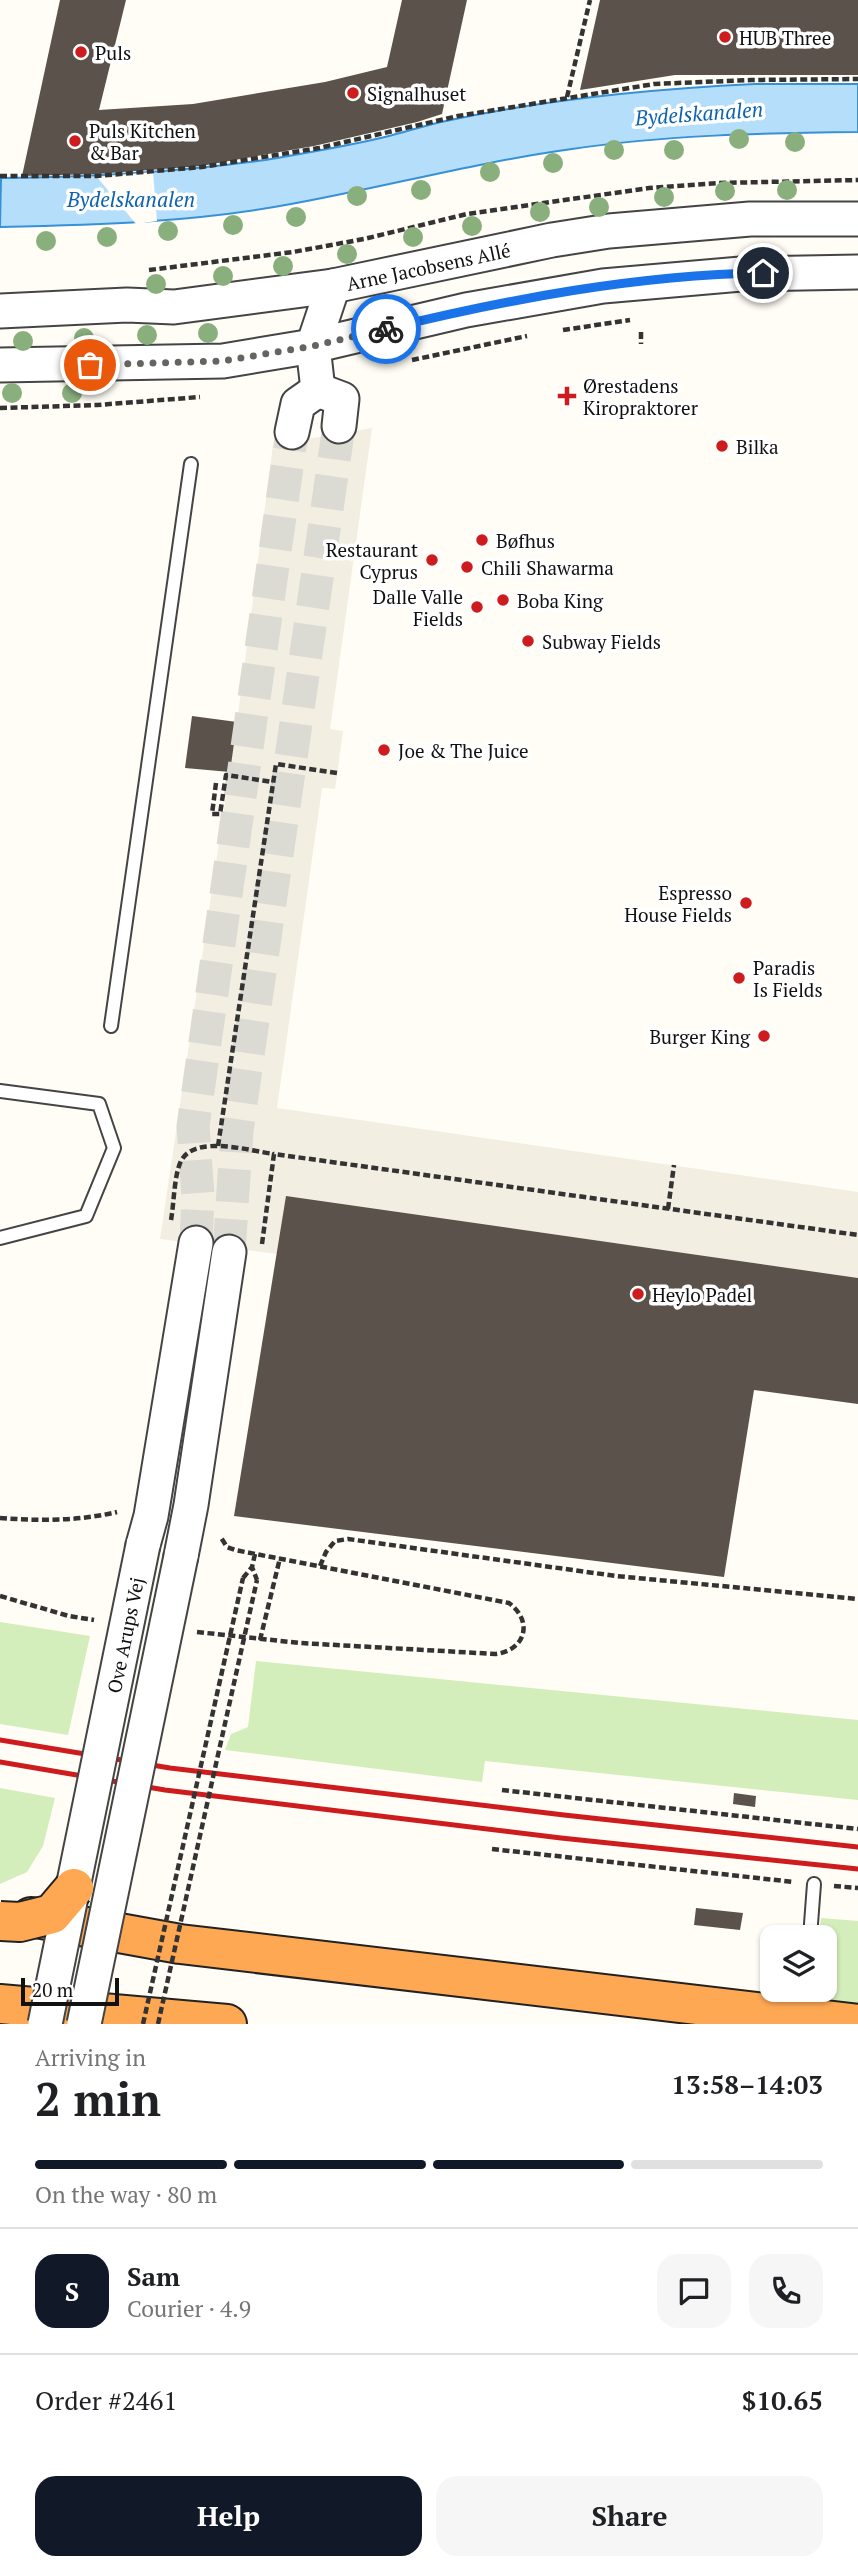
<!DOCTYPE html>
<html lang="en">
<head>
<meta charset="utf-8">
<style>
  body { margin:0; font-family:"PT Serif",serif; background:#f6f6f6; color:#202124; height:100vh; display:flex; flex-direction:column; font-size:26px; white-space:nowrap }
  * { box-sizing:border-box; margin:0 }
  p { font-size:23px; color:#757577 }
  .icon { flex:none; width:38px; height:38px; fill:none; stroke:currentColor; stroke-width:2; stroke-linecap:round; stroke-linejoin:round }
  .map { position:relative; height:2024px; overflow:hidden }
  .drawer { display:flex; flex-direction:column; background:#fff; flex:1 }
  .drawer>* { flex:none }
  .controls { position:absolute; left:760px; top:1925px; display:grid; gap:14px }
  .controls a { display:grid; place-items:center; width:77px; height:77px; border-radius:14px; background:#fff; box-shadow:0 2px 5px #0004; font-size:35px }
  .scale { position:absolute; left:21px; bottom:18px; width:98px; box-sizing:border-box; padding-left:7px; border:4px solid #111; border-top:0; font-size:19px; line-height:24px; white-space:nowrap; color:#111; -webkit-text-stroke:5px #fff; paint-order:stroke }
  .pin { position:absolute; display:grid; place-items:center; width:60px; height:60px; color:#fff; margin:-30px; border:4px solid #fff; border-radius:50%; box-shadow:0 2px 7px #0007 }
  .courier { position:absolute; display:grid; place-items:center; width:70px; height:70px; margin:-35px; border:5px solid #1a73e8; border-radius:50%; background:#fff; color:#222; box-shadow:0 2px 9px #0007 }
  .summary em { font-style:normal; font-weight:700 }
  .summary div { display:flex; flex-direction:column-reverse }
  .summary { display:flex; align-items:center; justify-content:space-between; height:119px; padding:0 35px }
  h1 { font-size:46px; font-weight:700; line-height:52px }
  .bar { display:grid; grid-template-columns:repeat(4,1fr); gap:10px 7px; align-content:center; height:84px; padding:0 35px }
  .bar i { height:9px; border-radius:5px; background:#e0e0e0 }
  .bar .selected { background:#111827 }
  .bar p { grid-column:span 4 }
  .line { display:flex; align-items:center; gap:18px; padding:0 35px; border-top:2px solid #e0e0e0 }
  .line div { flex:1 }
  .round { display:grid; place-items:center; flex:none; width:74px; height:74px; border-radius:21px; background:#f6f6f6 }
  .primary-button { display:flex; gap:14px; margin-top:auto; padding:14px 35px }
  .primary-button a { flex:1; height:80px; border-radius:21px; background:#111827; color:#fff; font-size:28px; font-weight:700; line-height:80px; text-align:center }
  .primary-button a+a { background:#f6f6f6; color:#202124 }
  .map>svg:first-child { display:block }
</style>
</head>
<body>
<div class="map">
<svg width="858" height="2024" viewBox="0 0 858 2024">
  <rect width="100%" height="100%" fill="#fffdf5"/>
  <path fill="#d3eeba" d="M 0,1622 L 90,1636 L 68,1735 L 0,1724 Z
    M 256,1661 L 858,1720 L 858,1800 L 485,1761 L 482,1782 L 225,1750 L 231,1734 L 248,1727 Z
    M 0,1788 L 55,1798 L 43,1846 L 27,1872 L 0,1884 Z
    M 821,1918 L 858,1921 L 858,2006 L 814,2001 L 815,1990 L 824,1990 L 824,1937 L 819,1937 Z"/>
  <path fill="#f2eee1" d="M 372,428 L 330,729 L 343,731 L 339,761 L 335,789 L 322,788 L 277,1108 L 858,1192 L 858,1278 L 286,1196 L 278,1254 L 160,1239 L 237,722 L 273,445 Z"/>
  <path fill="#b5defb" stroke="#3691d8" stroke-width="2" d="M 755,84 L 858,84 L 858,132 C 762,133 667,135 572,149 C 477,162 385,187 291,204 C 195,222 98,225 0,227 L 1,178 C 90,177 177,172 265,160 C 306,153 349,146 389,136 C 408,131 427,125 446,121 C 547,99 651,89 755,84 Z"/>
  <path fill="#fffdf5" d="M 153,172 L 157,221 L 136,224 L 97,177 Z"/>
  <path fill="#5b524c" d="M 60,0 L 126,0 L 99,110 L 193,104 L 325,82 L 387,67 L 402,0 L 467,0 L 442,114 L 417,122 L 314,146 L 201,166 L 97,174 L 22,176 Z
    M 600,0 L 858,0 L 858,75 L 675,75 L 580,90 Z
    M 192,716 L 237,722 L 230,772 L 185,768 Z
    M 286,1196 L 858,1278 L 858,1404 L 754,1390 L 724,1577 L 234,1516 Z
    M 734,1793 L 756,1796 L 755,1807 L 733,1804 Z
    M 696,1908 L 743,1913 L 740,1930 L 694,1925 Z"/>
  <g fill="none" stroke-linecap="round" stroke-linejoin="round">
    <path stroke="#dbdad3" stroke-width="33" stroke-dasharray="33 17" stroke-linecap="butt" d="M 196,1243 L 198,1196 L 193,1126 L 292,432
      M 229,1252 L 237,1131 L 339,426"/>
    <defs>
      <path id="service" d="M 111,1026 L 191,464
        M 0,1091 L 99,1104 L 114,1148 L 86,1216 L 0,1238
        M 810,1937 L 814,1884
        M 804,2013 L 806,1990"/>
      <g id="tertiary">
        <path id="s1" d="M 0,311 L 127,305 L 174,307 L 333,286 L 552,240 L 609,231 L 750,219 L 858,219"/>
        <path d="M 0,365 L 223,361 L 313,346 L 466,310 L 603,286 L 741,274 L 858,272"/>
        <path d="M 318,390 L 313,346 L 333,286"/>
        <path d="M 318,390 L 342,399 L 339,426"/>
        <path d="M 292,432 L 298,404 L 318,390"/>
        <path d="M 143,1545 L 151,1516 L 196,1243"/>
        <path d="M 181,1556 L 191,1505 L 229,1252"/>
      </g>
      <path id="motorway" d="M 31,1917 L 180,1944 L 858,2024
        M 0,2004 L 227,2024"/>
    </defs>
    <use href="#service" stroke="#444" stroke-width="16"/>
    <use href="#tertiary" stroke="#444" stroke-width="37"/>
    <use href="#motorway" stroke="#222" stroke-width="42"/>
    <path stroke="#333" stroke-width="4.5" stroke-dasharray="7 3.5" stroke-linecap="butt" d="M 567,97 L 590,0
      M 0,176 L 97,176 L 202,167 L 319,148 L 458,116 L 654,84 L 751,80 L 858,79
      M 149,270 L 293,252 L 364,239 L 467,214 L 649,188 L 719,183 L 858,180
      M 563,330 L 630,320
      M 641,332 L 641,344
      M 412,360 L 527,336
      M 0,408 L 97,405 L 200,397
      M 216,783 L 212,814 L 220,814 L 226,775 L 273,782
      M 218,1146 L 276,764 L 337,773
      M 668,1209 L 674,1165
      M 171,1220 C 174,1204 174,1175 181,1161 C 195,1134 250,1151 274,1154
      M 262,1244 L 274,1154 L 858,1235
      M 0,1518 C 39,1521 79,1521 117,1512
      M 255,1554 L 252,1567 L 257,1580
      M 320,1566 L 326,1552 L 335,1541 L 348,1539 L 616,1576 L 858,1599
      M 243,1578 L 252,1567
      M 0,1596 L 69,1616 L 94,1620
      M 197,1632 L 300,1643 L 496,1654 C 525,1650 534,1622 509,1603 L 235,1550 L 227,1547 L 220,1536
      M 260,1640 L 280,1558
      M 502,1790 L 858,1829
      M 492,1849 L 794,1882
      M 834,1886 L 858,1888"/>
    <use href="#service" stroke="#fff" stroke-width="12"/>
    <use href="#tertiary" stroke="#fff" stroke-width="33"/>
    <use href="#motorway" stroke="#fea854" stroke-width="38"/>
    <path stroke="#ce1c1e" stroke-width="5" d="M 0,1740 L 170,1768 L 564,1815 L 858,1847
      M 0,1762 L 165,1790 L 561,1838 L 858,1869"/>
    <defs>
      <g id="tertiary-bridge">
        <path id="s2" d="M 45,2024 L 143,1545"/>
        <path d="M 84,2024 L 181,1556"/>
      </g>
      <path id="motorway-bridge" d="M 0,1921 L 20,1922 L 52,1914 L 74,1888"/>
    </defs>
    <use href="#tertiary-bridge" stroke="#444" stroke-width="37" stroke-linecap="butt"/>
    <use href="#motorway-bridge" stroke="#222" stroke-width="42" stroke-linecap="butt"/>
    <path stroke="#333" stroke-width="4.5" stroke-dasharray="7 3.5" stroke-linecap="butt" d="M 143,2024 L 243,1578
      M 158,2024 L 257,1580"/>
    <use href="#tertiary-bridge" stroke="#fff" stroke-width="33"/>
    <use href="#motorway-bridge" stroke="#fea854" stroke-width="38"/>
  </g>
  <g fill="#89af7d">
    <circle cx="739" cy="139" r="10"/>
    <circle cx="795" cy="142" r="10"/>
    <circle cx="614" cy="150" r="10"/>
    <circle cx="674" cy="150" r="10"/>
    <circle cx="553" cy="163" r="10"/>
    <circle cx="490" cy="172" r="10"/>
    <circle cx="421" cy="190" r="10"/>
    <circle cx="787" cy="190" r="10"/>
    <circle cx="725" cy="191" r="10"/>
    <circle cx="357" cy="196" r="10"/>
    <circle cx="664" cy="197" r="10"/>
    <circle cx="599" cy="207" r="10"/>
    <circle cx="540" cy="212" r="10"/>
    <circle cx="296" cy="217" r="10"/>
    <circle cx="233" cy="225" r="10"/>
    <circle cx="472" cy="226" r="10"/>
    <circle cx="168" cy="231" r="10"/>
    <circle cx="107" cy="237" r="10"/>
    <circle cx="413" cy="237" r="10"/>
    <circle cx="46" cy="241" r="10"/>
    <circle cx="347" cy="254" r="10"/>
    <circle cx="283" cy="266" r="10"/>
    <circle cx="223" cy="276" r="10"/>
    <circle cx="156" cy="284" r="10"/>
    <circle cx="208" cy="333" r="10"/>
    <circle cx="147" cy="335" r="10"/>
    <circle cx="84" cy="338" r="10"/>
    <circle cx="23" cy="341" r="10"/>
    <circle cx="12" cy="393" r="10"/>
    <circle cx="72" cy="393" r="10"/>
  </g>
  <g fill="none" stroke-linecap="round" stroke-linejoin="round">
    <path stroke="#646461" stroke-width="7" stroke-dasharray="0 12.6" d="M 90,365 L 223,361 L 313,346 L 386,329"/>
    <path stroke="#1a73e8" stroke-width="9" d="M 386,329 C 509,299 636,275 763,273"/>
  </g>
  <g fill="#ce1c1e" stroke="#fff" stroke-width="2.5">
    <circle cx="725" cy="37" r="7"/>
    <circle cx="81" cy="52" r="7"/>
    <circle cx="353" cy="93" r="7"/>
    <circle cx="75" cy="141" r="7"/>
    <path d="M563.5 385.5h7v7h7v7h-7v7h-7v-7h-7v-7h7z"/>
    <circle cx="722" cy="446" r="7"/>
    <circle cx="482" cy="540" r="7"/>
    <circle cx="432" cy="560" r="7"/>
    <circle cx="467" cy="567" r="7"/>
    <circle cx="503" cy="600" r="7"/>
    <circle cx="477" cy="607" r="7"/>
    <circle cx="528" cy="641" r="7"/>
    <circle cx="384" cy="750" r="7"/>
    <circle cx="746" cy="903" r="7"/>
    <circle cx="739" cy="978" r="7"/>
    <circle cx="764" cy="1036" r="7"/>
    <circle cx="638" cy="1294" r="7"/>
  </g>
  <g text-anchor="middle" dominant-baseline="central" stroke-width="7" stroke-linejoin="round" paint-order="stroke">
    <g font-size="19" fill="#111" stroke="#fff" text-anchor="start">
      <text x="739" y="37">HUB Three</text>
      <text x="95" y="52">Puls</text>
      <text x="367" y="93">Signalhuset</text>
      <text x="89" y="130">Puls Kitchen<tspan x="89" dy="22">&amp; Bar</tspan></text>
      <text x="583" y="385">Ørestadens<tspan x="583" dy="22">Kiropraktorer</tspan></text>
      <text x="736" y="446">Bilka</text>
      <text x="496" y="540">Bøfhus</text>
      <text x="418" y="549" text-anchor="end">Restaurant<tspan x="418" dy="22">Cyprus</tspan></text>
      <text x="481" y="567">Chili Shawarma</text>
      <text x="463" y="596" text-anchor="end">Dalle Valle<tspan x="463" dy="22">Fields</tspan></text>
      <text x="517" y="600">Boba King</text>
      <text x="542" y="641">Subway Fields</text>
      <text x="398" y="750">Joe &amp; The Juice</text>
      <text x="732" y="892" text-anchor="end">Espresso<tspan x="732" dy="22">House Fields</tspan></text>
      <text x="753" y="967">Paradis<tspan x="753" dy="22">Is Fields</tspan></text>
      <text x="750" y="1036" text-anchor="end">Burger King</text>
      <text x="652" y="1294">Heylo Padel</text>
    </g>
    <g font-size="19" fill="#111" stroke="#fff">
      <text stroke="none"><textPath href="#s1" startOffset="432">Arne Jacobsens Allé</textPath></text>
      <text stroke="none"><textPath href="#s2" startOffset="397">Ove Arups Vej</textPath></text>
    </g>
    <g font-size="21" font-style="italic" fill="#0e62af" stroke="#fff">
      <text transform="translate(699 113) rotate(-4)">Bydelskanalen</text>
      <text x="131" y="199">Bydelskanalen</text>
    </g>
  </g>
</svg>
<div class="controls">
<a><svg class="icon" aria-label="layers" viewBox="0 0 24 24"><path d="M12 4l9 5-9 5-9-5zM3 14l9 5 9-5"/></svg></a>
</div>
<div class="scale">20 m</div>
<div class="pin" style="left:90px;top:365px;background:#ea580c"><svg class="icon" aria-label="bag" viewBox="0 0 24 24"><path d="M5 8h14l-1 12H6zM9 8a3 3 0 0 1 6 0"/></svg></div>
<div class="pin" style="left:763px;top:273px;background:#1f2937"><svg class="icon" aria-label="home" viewBox="0 0 24 24"><path d="M3 11l9-7 9 7M6 9v11h12V9"/></svg></div>
<div class="courier" style="left:386px;top:329px"><svg class="icon" aria-label="bike" viewBox="0 0 24 24"><circle cx="6" cy="16" r="4"/><circle cx="18" cy="16" r="4"/><path d="M6 16l4-8h5l3 8M10 8l3 8H6M13 5h3"/></svg></div>
</div>
<section class="drawer">
<div class="summary"><div><h1>2 min</h1><p>Arriving in</p></div><em>13:58–14:03</em></div>
<div class="bar"><i class="selected"></i><i class="selected"></i><i class="selected"></i><i></i><p>On the way · 80 m</p></div>
<div class="line" style="height:126px"><b class="round" style="background:#111827;color:#fff">S</b><div><b>Sam</b><p>Courier · 4.9</p></div><a class="round"><svg class="icon" aria-label="chat" viewBox="0 0 24 24"><path d="M4 5h16v11H9l-5 4z"/></svg></a><a class="round"><svg class="icon" aria-label="phone" viewBox="0 0 24 24"><path d="M5 4h4l2 5-3 2q2 4 5 5l2-3 5 2v4C11 20 4 13 5 4z"/></svg></a></div>
<div class="line" style="height:91px"><div>Order #2461</div><b>$10.65</b></div>
<div class="primary-button"><a>Help</a><a>Share</a></div>
</section>
</body>
</html>
